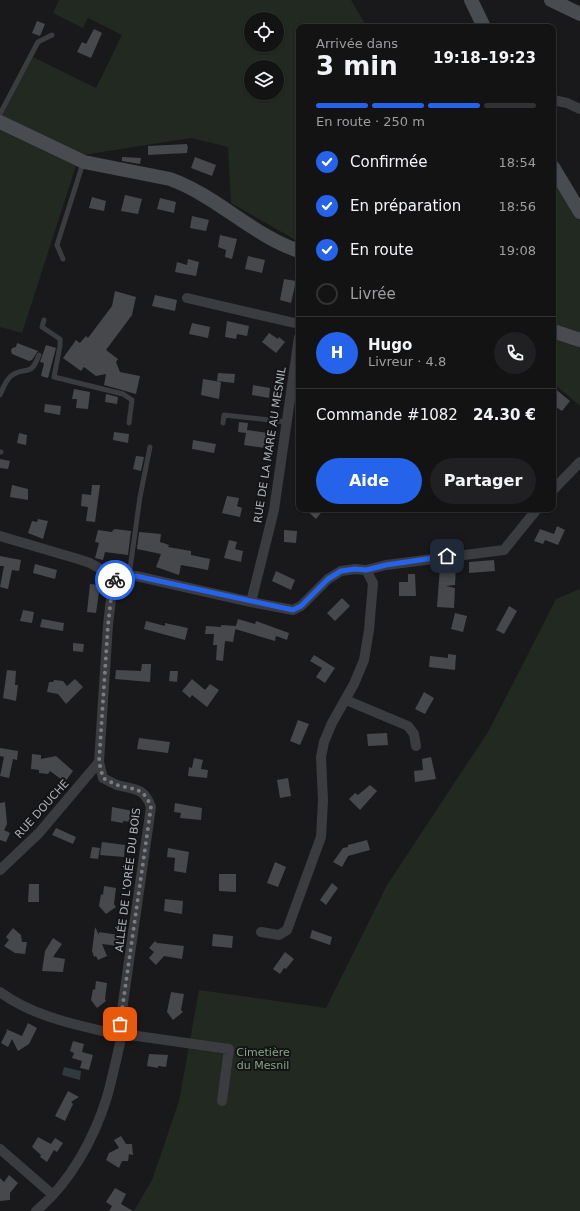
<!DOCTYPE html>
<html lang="fr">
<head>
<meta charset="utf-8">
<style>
  body { margin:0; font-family:"DejaVu Sans",sans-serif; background:#202022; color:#f1f3f6; height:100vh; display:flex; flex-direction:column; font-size:15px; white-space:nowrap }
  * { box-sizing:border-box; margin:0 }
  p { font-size:13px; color:#9d9ea0 }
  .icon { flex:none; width:22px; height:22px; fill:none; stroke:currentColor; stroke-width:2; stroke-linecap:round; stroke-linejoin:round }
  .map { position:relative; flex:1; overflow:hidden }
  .drawer { position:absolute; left:296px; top:24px; width:260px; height:488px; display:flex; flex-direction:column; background:#131314; border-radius:8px; box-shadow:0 1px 3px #0004,0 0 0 1px #323234 }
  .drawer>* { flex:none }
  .controls { position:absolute; left:244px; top:12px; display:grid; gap:8px }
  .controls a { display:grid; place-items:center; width:40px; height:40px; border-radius:50%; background:#131314; box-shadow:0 1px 3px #0004,0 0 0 1px #323234; font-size:20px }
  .pin { position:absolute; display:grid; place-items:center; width:34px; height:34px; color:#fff; margin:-17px; border-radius:8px; box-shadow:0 2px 6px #0006 }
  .courier { position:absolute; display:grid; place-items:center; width:40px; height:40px; margin:-20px; border:3px solid #2563eb; border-radius:50%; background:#fff; color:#222; box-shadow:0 1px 5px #0007 }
  .overview em { font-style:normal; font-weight:700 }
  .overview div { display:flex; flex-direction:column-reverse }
  .overview { display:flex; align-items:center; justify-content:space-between; height:68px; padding:0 20px }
  h1 { font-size:26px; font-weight:700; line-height:30px }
  .bar { display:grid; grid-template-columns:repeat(4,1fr); gap:6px 4px; align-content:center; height:48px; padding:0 20px }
  .bar i { height:5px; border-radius:3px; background:#323234 }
  .bar .active { background:#2563eb }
  .bar p { grid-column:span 4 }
  .line { display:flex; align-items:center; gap:10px; padding:0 20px; border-top:1px solid #323234 }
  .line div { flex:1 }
  .round { display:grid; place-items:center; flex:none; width:42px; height:42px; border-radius:21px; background:#202022 }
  ol { padding:0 20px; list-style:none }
  li { display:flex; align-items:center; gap:12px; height:44px }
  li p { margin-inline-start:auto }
  li .icon { padding:4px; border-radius:50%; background:#2563eb; color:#fff; stroke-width:4 }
  li:last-child { color:#9d9ea0 }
  li i { width:22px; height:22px; border:2px solid #323234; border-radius:50% }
  .cta { display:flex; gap:8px; margin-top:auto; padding:8px 20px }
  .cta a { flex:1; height:46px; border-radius:24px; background:#2563eb; color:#fff; font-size:16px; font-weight:700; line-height:46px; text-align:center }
  .cta a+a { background:#202022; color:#f1f3f6 }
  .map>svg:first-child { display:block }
</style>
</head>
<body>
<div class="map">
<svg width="580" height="1211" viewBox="0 0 580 1211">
  <rect width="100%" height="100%" fill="#19191b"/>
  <path fill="#212921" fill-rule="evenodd" d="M 59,0 L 351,0 L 367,27 L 299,27 L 299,242 L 231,203 L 228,147 L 191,138 L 83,155 L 2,116 L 33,57 L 96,88 L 122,35 L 88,18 L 83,28 L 53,13 ZM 251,19 L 277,19 L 277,45 L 251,45 ZM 251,67 L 277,67 L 277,93 L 251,93 Z
    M 0,130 L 76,166 L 22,333 L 0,327 Z
    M 553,177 L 580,214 L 580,406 L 553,383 Z
    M 580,589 L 580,1211 L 134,1211 L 152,1180 L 179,1101 L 199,990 L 326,1008 L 387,885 L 488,732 L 556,599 Z"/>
  <path fill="#2f3a3f" d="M 64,1067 L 81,1071 L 80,1080 L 62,1075 Z"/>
  <path fill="#46484b" d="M 37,21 L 45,24 L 40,36 L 32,33 Z
    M 94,29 L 102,33 L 91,58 L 77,52 L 82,42 L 86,44 Z
    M 187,144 L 187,146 L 188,146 L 187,153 L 148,155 L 148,146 Z
    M 122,157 L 141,158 L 140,164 L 122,161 Z
    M 195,157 L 216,165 L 212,176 L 191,168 Z
    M 125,195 L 142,199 L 138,214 L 121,211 Z
    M 92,197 L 106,201 L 104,211 L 89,208 Z
    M 160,198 L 176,202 L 174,213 L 157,209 Z
    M 192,216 L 209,220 L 206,231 L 190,228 Z
    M 220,235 L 237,239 L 232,259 L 225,257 L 226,250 L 218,247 Z
    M 248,256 L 265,260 L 262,273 L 245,269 Z
    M 188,259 L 199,262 L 196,276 L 175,272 L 177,262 L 187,265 Z
    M 284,279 L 296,281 L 291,303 L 280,300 Z
    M 115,291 L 136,297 L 132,315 L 106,350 L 118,359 L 116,362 L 120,372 L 140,376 L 136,394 L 104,385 L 106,374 L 96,376 L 84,367 L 81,371 L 63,358 L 76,340 L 80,343 L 86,336 L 88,338 L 112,306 Z
    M 155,295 L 177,300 L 175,311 L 152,306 Z
    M 227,321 L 249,326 L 247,336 L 237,334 L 236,339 L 225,337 Z
    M 192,323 L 210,327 L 208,338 L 189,334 Z
    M 269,333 L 278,339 L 279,337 L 285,342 L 276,353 L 262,342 Z
    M 17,343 L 38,351 L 32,360 L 29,361 L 12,354 L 11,351 L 12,348 L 16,347 Z
    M 46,345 L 56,348 L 48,378 L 41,376 L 44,363 L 40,362 Z
    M 218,373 L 235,374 L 234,383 L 217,381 Z
    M 203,379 L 221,382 L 219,399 L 201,395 Z
    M 253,385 L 270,388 L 269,398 L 252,395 Z
    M 553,387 L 570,401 L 562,411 L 553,405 Z
    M 74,389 L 90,392 L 88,409 L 76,408 L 77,399 L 72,399 Z
    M 106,394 L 118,397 L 117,404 L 105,402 Z
    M 45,404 L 61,406 L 60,415 L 44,412 Z
    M 239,422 L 248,423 L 247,430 L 275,434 L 273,449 L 244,445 L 246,433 L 238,432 Z
    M 114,432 L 129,434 L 128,443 L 113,440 Z
    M 19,433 L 27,435 L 26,445 L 17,443 Z
    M 193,440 L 216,444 L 214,453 L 192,449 Z
    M 136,456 L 144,457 L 141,471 L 133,469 Z
    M 0,459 L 10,461 L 8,469 L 0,468 Z
    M 12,485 L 28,489 L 28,500 L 10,497 Z
    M 92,485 L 100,485 L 95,522 L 86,521 L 88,507 L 81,506 L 82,494 L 91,495 Z
    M 227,496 L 239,498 L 237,506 L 242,508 L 240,517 L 222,513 Z
    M 305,509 L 324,509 L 316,519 Z
    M 38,519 L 48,521 L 43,539 L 28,533 L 32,521 L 37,522 Z
    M 557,526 L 565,530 L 558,545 L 545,540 L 543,544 L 534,541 L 540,529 L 554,534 Z
    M 115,529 L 131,531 L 128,555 L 105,552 L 103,560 L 95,558 L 99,543 L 95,542 L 98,530 L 112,532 L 113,530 Z
    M 284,530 L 297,531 L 296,543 L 284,542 Z
    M 139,532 L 161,534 L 160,542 L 169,545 L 168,547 L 191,551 L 191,555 L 210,559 L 208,570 L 181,565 L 179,575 L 156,567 L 161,554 L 137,549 Z
    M 229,540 L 237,542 L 235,549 L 243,551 L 241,562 L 224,558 Z
    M 0,556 L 21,560 L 19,571 L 12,570 L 8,589 L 0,587 L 4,566 L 0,566 Z
    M 494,560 L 495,571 L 469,573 L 469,562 Z
    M 35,564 L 57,570 L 55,579 L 33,573 Z
    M 448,565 L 456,566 L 455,585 L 446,586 L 455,588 L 454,608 L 437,607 L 440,566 Z
    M 276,571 L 295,580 L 291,590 L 272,581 Z
    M 408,574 L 415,574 L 416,596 L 399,596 L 399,582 L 408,582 Z
    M 90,584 L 100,585 L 96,613 L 87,612 Z
    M 342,598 L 350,606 L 335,621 L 327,613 Z
    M 509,606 L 517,611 L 504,634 L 496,630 Z
    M 23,610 L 34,612 L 32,623 L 20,621 Z
    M 455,613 L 467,616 L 463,632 L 451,629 Z
    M 42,619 L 64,623 L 63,631 L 40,627 Z
    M 238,619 L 255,624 L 256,621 L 289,633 L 287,640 L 276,636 L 275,641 L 235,629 Z
    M 146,621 L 165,626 L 165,623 L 188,628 L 185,640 L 144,629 Z
    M 221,625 L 236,626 L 233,642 L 225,641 L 223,661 L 216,660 L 217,645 L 213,645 L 214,634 L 205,634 L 206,626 L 221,627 Z
    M 73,643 L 84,644 L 83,652 L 73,651 Z
    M 448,654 L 456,655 L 455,670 L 429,667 L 430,656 L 448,658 Z
    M 314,655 L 335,668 L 325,683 L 316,677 L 322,668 L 310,661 Z
    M 142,664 L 151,664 L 150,682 L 115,679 L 116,670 L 141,671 Z
    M 7,670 L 16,671 L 15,685 L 18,685 L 16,701 L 3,698 Z
    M 170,671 L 178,671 L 177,682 L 169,681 Z
    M 75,679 L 83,687 L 66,704 L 58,694 L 47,692 L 49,682 L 53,682 L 54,680 L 63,681 L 67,686 Z
    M 192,679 L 205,690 L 210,684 L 219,690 L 207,707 L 192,695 L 190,698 L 182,691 Z
    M 424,692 L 434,698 L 425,714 L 415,709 Z
    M 298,720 L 309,724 L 300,745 L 290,741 Z
    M 387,733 L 388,745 L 368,746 L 367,734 Z
    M 139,738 L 170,742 L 168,753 L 137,749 Z
    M 0,748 L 18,751 L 17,760 L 13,759 L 9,778 L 0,776 L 4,757 L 0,756 Z
    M 32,754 L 41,755 L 41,759 L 56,756 L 73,771 L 65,782 L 50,771 L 48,774 L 39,773 L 39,770 L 31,769 Z
    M 431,757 L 436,779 L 415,782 L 414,771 L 423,770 L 422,759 Z
    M 194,758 L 203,760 L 201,769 L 208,770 L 207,778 L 188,776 L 189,767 L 192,768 Z
    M 288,778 L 291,796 L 280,798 L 277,780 Z
    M 370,785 L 377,791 L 360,810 L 349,799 L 355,793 L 358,795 Z
    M 5,802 L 7,824 L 4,830 L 10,833 L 6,842 L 0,840 L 0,803 Z
    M 175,803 L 202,808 L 201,820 L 180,818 L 181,813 L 174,812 Z
    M 112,807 L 133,811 L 131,822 L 123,821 L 123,823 L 111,821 Z
    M 56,828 L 76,837 L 73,844 L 52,835 Z
    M 367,840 L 370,850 L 348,856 L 342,867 L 333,862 L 343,848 L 348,847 L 348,845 Z
    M 102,842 L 125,845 L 124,857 L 100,855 Z
    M 92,847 L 100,848 L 98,859 L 90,858 Z
    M 168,848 L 189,852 L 186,873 L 174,871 L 175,858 L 167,857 Z
    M 275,862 L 286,867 L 278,887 L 267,883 Z
    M 219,874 L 236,874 L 236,892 L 219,891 Z
    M 332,883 L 338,888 L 326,905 L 320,900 Z
    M 29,884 L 39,884 L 39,902 L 28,902 Z
    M 104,886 L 116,888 L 114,904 L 116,907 L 106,914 L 99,906 L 101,894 L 103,895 Z
    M 165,899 L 183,901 L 182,914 L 164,911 Z
    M 95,927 L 99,935 L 99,932 L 119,935 L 118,946 L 102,944 L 107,956 L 98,960 L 96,956 L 94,957 L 92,951 Z
    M 13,928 L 21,935 L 22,942 L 27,942 L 25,954 L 15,953 L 4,946 L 9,940 L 6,937 Z
    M 312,930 L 332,937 L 330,945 L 310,938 Z
    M 213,934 L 233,936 L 232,948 L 212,946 Z
    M 53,938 L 62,944 L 53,957 L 65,959 L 63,972 L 42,971 L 45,951 Z
    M 155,941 L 157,943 L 184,946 L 182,959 L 164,956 L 156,965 L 149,958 L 154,952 L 149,948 Z
    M 285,952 L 294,959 L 286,969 L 284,968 L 280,974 L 273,969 Z
    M 96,981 L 107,983 L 105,999 L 106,1001 L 97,1008 L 91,1000 L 93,989 L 95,990 Z
    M 171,992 L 184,994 L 181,1010 L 183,1012 L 173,1020 L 167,1012 Z
    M 28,1023 L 37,1028 L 29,1044 L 18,1051 L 12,1039 L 8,1047 L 1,1043 L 7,1031 L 6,1029 L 22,1036 Z
    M 73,1041 L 84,1044 L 82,1052 L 93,1055 L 89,1070 L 80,1068 L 82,1061 L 72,1058 L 74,1053 L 70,1051 Z
    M 149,1054 L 168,1055 L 166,1067 L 158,1066 L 158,1068 L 147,1066 Z
    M 68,1091 L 79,1097 L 71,1102 L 73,1104 L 65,1121 L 55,1116 Z
    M 121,1136 L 126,1144 L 132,1144 L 133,1155 L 129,1154 L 128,1161 L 122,1161 L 119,1168 L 106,1160 L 109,1153 L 119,1148 L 114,1140 Z
    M 38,1137 L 51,1144 L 55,1138 L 63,1143 L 57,1152 L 54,1150 L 47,1162 L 40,1157 L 41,1155 L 32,1147 Z
    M 9,1175 L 18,1183 L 10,1193 L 10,1200 L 0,1201 L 0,1178 L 4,1182 Z
    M 115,1188 L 126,1194 L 121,1204 L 133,1211 L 109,1211 L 112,1206 L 106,1202 Z"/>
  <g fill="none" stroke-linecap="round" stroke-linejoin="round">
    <path stroke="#3a3c40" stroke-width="5" d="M 0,114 L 38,42 L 52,35
      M 63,259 L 57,245 L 83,163
      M 44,320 L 42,327 L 60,339 L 60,346 L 54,377 L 123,394 L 132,400 L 129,423
      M 0,395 C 3,389 5,381 11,376 C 26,365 30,379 39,355
      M 223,423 L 224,415 L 287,422
      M 0,452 L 1,452
      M 129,576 L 140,497 L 150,447"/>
    <path stroke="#3a3c40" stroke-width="10" d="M 553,100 L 567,103 L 580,109
      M 187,298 L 299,324
      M 553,490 L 580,462
      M 0,536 L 78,559 L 90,563 L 116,578 L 136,576 L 251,602 L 293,610 L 301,606 L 328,579 L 341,571 L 355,569 L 366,570 L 373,583 L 369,630 L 364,660 L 354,684 L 332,723 L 324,742 L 321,757 L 323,801 L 321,837 L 287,930 L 279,935 L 261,932
      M 366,570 L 386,565 L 504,550 L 537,509
      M 116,578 L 112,590 L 108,625 L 99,762 L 103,778 C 107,780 112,783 117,785 C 135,790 144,787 151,807 L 120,1024
      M 251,602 L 274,510 L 299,337
      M 346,700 L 408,726 L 414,734 L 416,746
      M 0,870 L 39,833 L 99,762
      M 0,992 C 33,1016 72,1024 111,1033
      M 130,1035 L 229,1049 L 222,1101
      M 0,1149 L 53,1195
      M 36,1211 C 70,1183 94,1139 107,1097 C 112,1079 116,1061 120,1043"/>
    <path stroke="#484b50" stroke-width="14" d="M 471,0 L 484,27
      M 551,0 L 580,14
      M 0,122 L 84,162 L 170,179 C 217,196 252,235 299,251
      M 553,167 L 580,212
      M 553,331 L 580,340"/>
  </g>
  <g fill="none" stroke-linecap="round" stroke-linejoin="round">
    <path stroke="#797c82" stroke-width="4" stroke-dasharray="0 7.2" d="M 115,580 L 112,590 L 108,625 L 99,762 L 103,778 C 107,780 112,783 117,785 C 135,790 144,787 151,807 L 120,1024"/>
    <path stroke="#2563eb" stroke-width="5" d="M 115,580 L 116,578 L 136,576 L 293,610 L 301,606 L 328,579 L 341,571 L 355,569 L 366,570 L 386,565 L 447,556"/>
  </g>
  <g text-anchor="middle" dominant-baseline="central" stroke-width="4" stroke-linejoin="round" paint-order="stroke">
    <g font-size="11" fill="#acb2ba" stroke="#141416">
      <text transform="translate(270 445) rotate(-81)">RUE DE LA MARE AU MESNIL</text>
      <text transform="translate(42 809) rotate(-48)">RUE DOUCHE</text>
      <text transform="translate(128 880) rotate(-83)">ALLÉE DE L'ORÉE DU BOIS</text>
    </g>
    <g font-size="11" fill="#86a584" stroke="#141416">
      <text x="263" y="1052">Cimetière<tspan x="263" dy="13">du Mesnil</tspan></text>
    </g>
  </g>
</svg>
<div class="controls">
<a><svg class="icon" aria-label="locate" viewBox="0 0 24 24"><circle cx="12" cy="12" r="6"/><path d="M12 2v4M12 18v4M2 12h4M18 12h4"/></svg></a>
<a><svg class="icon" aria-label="layers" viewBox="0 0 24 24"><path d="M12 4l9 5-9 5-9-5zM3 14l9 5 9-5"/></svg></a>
</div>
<div class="pin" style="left:120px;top:1024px;background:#ea580c"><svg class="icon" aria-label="bag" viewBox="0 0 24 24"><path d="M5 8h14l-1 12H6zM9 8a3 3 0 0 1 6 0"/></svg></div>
<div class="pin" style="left:447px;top:556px;background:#1f2937"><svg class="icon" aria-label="home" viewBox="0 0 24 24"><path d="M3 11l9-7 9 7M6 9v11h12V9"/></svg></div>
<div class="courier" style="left:115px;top:580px"><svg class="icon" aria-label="bike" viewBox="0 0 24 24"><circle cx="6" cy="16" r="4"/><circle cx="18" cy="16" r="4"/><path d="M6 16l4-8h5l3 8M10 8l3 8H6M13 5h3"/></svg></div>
<section class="drawer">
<div class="overview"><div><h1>3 min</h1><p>Arrivée dans</p></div><em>19:18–19:23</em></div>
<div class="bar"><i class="active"></i><i class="active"></i><i class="active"></i><i></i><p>En route · 250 m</p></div>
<ol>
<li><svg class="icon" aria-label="check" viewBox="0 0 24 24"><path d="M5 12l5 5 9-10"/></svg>Confirmée<p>18:54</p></li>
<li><svg class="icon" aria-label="check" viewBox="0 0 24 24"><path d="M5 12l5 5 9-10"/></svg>En préparation<p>18:56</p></li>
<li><svg class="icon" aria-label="check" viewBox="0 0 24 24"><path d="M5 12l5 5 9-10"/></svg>En route<p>19:08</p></li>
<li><i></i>Livrée</li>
</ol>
<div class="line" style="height:72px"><b class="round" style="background:#2563eb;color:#fff">H</b><div><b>Hugo</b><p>Livreur · 4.8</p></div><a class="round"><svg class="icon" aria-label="phone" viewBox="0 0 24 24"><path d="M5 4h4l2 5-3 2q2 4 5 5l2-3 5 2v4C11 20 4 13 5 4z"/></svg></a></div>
<div class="line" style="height:52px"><div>Commande #1082</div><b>24.30 €</b></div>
<div class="cta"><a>Aide</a><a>Partager</a></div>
</section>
</div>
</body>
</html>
